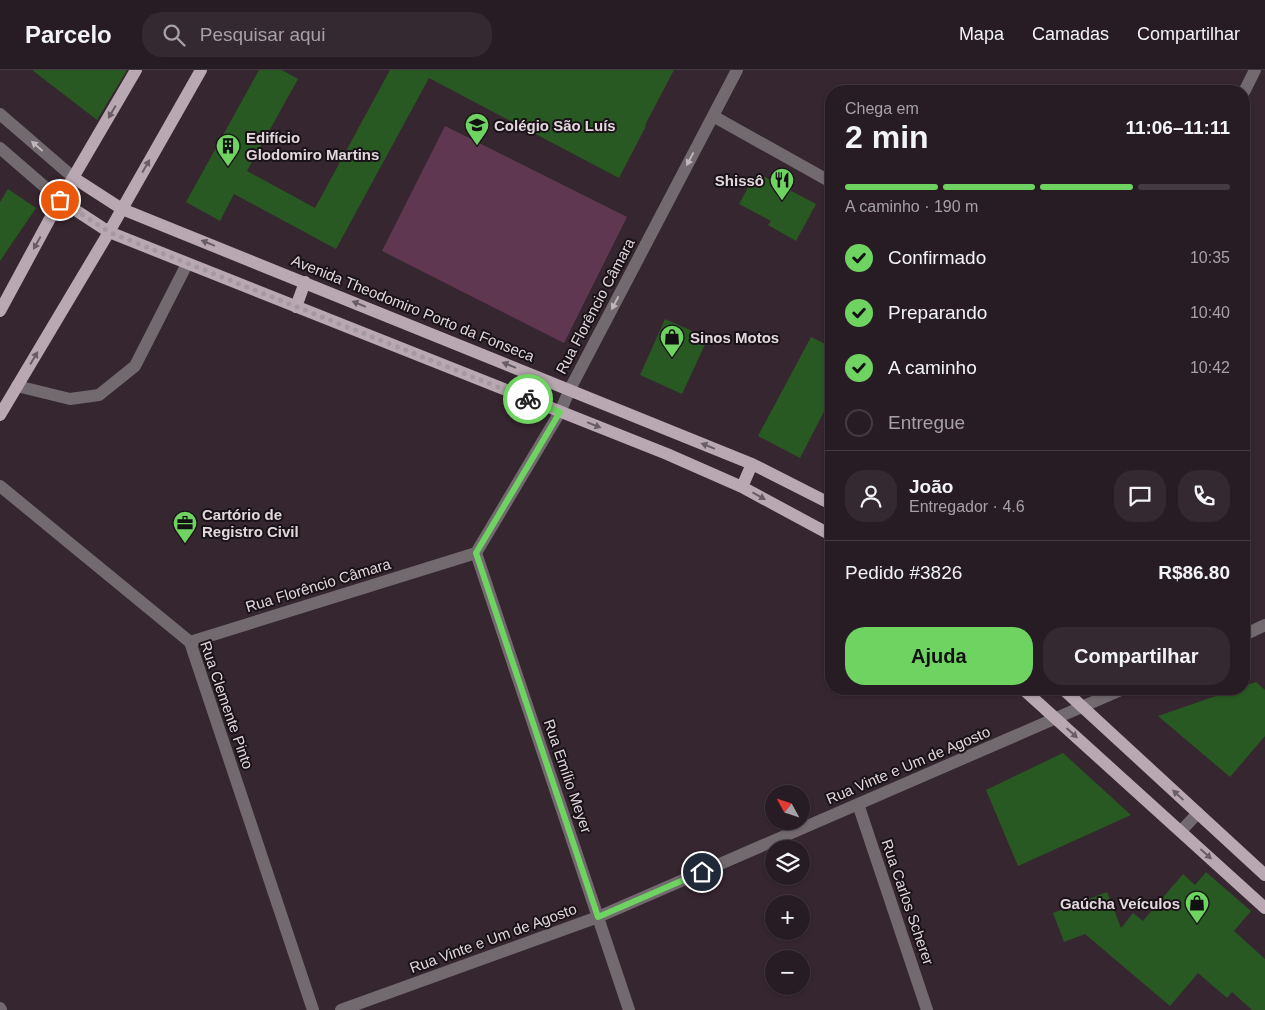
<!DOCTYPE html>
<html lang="pt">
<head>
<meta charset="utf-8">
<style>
  body { margin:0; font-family:Helvetica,sans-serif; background:#342931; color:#f1f3f6; height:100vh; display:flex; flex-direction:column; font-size:19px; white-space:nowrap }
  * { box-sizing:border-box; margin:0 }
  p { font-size:16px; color:#a5a1a6 }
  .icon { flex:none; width:28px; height:28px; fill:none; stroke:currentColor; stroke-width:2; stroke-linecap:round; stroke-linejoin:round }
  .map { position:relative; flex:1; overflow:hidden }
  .sheet { position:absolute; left:825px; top:15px; width:425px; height:610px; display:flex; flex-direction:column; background:#281c24; border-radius:20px; box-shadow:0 1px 4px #0004,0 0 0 1px #443a41 }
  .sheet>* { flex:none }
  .needle { width:32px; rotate:310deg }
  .fabs { position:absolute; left:765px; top:715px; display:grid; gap:10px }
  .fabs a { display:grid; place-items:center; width:45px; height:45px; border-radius:50%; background:#281c24; box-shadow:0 1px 4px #0004,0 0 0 1px #443a41; font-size:25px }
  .pin { position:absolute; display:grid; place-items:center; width:42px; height:42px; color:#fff; margin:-21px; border:2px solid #fff; border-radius:50%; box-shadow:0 1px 5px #0007 }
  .courier { position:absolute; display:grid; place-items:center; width:50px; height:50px; margin:-25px; border:4px solid #6ed361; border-radius:50%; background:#fff; color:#222; box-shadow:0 1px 6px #0007 }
  .head em { font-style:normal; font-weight:700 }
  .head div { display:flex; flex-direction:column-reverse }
  .head { display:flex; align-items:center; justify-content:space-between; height:85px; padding:0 20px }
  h1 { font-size:32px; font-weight:700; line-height:38px }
  .bar { display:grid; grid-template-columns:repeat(4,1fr); gap:8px 5px; align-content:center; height:60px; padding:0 20px }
  .bar i { height:6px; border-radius:4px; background:#443a41 }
  .bar .active { background:#6ed361 }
  .bar p { grid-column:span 4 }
  .line { display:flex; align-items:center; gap:12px; padding:0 20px; border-top:1px solid #443a41 }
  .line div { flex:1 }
  .round { display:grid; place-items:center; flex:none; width:52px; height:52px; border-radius:20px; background:#342931 }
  ol { padding:0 20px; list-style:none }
  li { display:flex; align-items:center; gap:15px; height:55px }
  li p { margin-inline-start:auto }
  li .icon { padding:5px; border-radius:50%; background:#6ed361; color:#111; stroke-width:4 }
  li:last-child { color:#a5a1a6 }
  li i { width:28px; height:28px; border:2px solid #443a41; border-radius:50% }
  .action { display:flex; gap:10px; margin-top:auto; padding:10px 20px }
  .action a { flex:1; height:58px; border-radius:20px; background:#6ed361; color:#111; font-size:20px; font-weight:700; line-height:58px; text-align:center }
  .action a+a { background:#342931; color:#f1f3f6 }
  header { display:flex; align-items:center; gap:30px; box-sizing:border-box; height:70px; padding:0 25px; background:#281c24; border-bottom:1px solid #443a41 }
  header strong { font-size:24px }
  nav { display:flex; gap:28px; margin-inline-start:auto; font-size:18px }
  .search { width:350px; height:45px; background:#342931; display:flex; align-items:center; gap:12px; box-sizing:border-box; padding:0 18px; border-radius:20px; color:#a5a1a6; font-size:19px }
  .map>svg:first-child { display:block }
</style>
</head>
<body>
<header>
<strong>Parcelo</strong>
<div class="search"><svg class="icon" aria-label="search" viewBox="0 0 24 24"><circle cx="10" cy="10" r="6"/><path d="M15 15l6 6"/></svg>Pesquisar aqui</div>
<nav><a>Mapa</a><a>Camadas</a><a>Compartilhar</a></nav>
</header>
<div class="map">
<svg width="1265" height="940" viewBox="0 0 1265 940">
  <rect width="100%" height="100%" fill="#362630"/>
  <path fill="#5f3751" d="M 445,56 L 627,147 L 564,273 L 382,181 Z"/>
  <path fill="#285922" d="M 32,0 L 127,0 L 97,50 Z
    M 259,0 L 282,0 L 298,9 L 247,101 L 315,138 L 390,0 L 674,0 L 645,55 L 646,56 L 619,108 L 429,8 L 336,179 L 234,124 L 220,151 L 186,132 Z
    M 761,105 L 816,134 L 796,171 L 768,155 L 771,151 L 739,134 L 750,114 L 755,117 Z
    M 8,119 L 36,138 L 0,191 L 0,132 Z
    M 665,249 L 708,268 L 682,324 L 640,305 Z
    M 811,267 L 831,277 L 831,328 L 800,388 L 758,366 Z
    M 1256,612 L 1265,620 L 1265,666 L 1230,707 L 1158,646 L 1236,619 L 1244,619 L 1244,616 Z
    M 1063,683 L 1131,745 L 1018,796 L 986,720 Z
    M 1206,802 L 1251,841 L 1234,861 L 1265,889 L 1265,940 L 1252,940 L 1232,922 L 1227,928 L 1198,903 L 1170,936 L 1085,864 L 1064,872 L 1053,843 L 1107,822 L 1121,858 L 1133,843 L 1143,851 L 1183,804 L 1195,815 Z"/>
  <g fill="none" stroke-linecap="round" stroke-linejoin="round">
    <path stroke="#726a6f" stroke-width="12" d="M 1244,22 L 1255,0
      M 0,44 L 74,108
      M 713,46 L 831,112
      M 0,78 L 60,130
      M 17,316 L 70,329 L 99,325 L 135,296 L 187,194
      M 0,416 L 190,572 L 313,940
      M 476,483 L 629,940
      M 1244,565 L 1265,555
      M 190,572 L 476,483 L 560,342 L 570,319 L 737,0
      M 858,734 L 927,940
      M 1181,761 L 1198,743
      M 0,938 L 1,940
      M 341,940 L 598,847 L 1123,619"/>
    <path stroke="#b9a8b2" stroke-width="12" d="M 74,108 L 122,139 L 752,394 L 831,434
      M 60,130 L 109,162 L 667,384 L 742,417 L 831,465
      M 296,237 L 305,212
      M 0,241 L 60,130 L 136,0
      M 0,345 L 109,162 L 201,0
      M 742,417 L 752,394
      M 1023,619 L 1265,838
      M 1063,619 L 1265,805"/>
  </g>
  <defs><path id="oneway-solid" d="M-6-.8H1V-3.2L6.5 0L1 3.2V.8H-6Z" transform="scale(1.25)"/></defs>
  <g fill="#695d64">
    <use href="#oneway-solid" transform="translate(112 42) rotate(120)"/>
    <use href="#oneway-solid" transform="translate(146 96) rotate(-60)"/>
    <use href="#oneway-solid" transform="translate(37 173) rotate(119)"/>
    <use href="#oneway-solid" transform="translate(208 173) rotate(-158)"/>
    <use href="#oneway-solid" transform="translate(359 234) rotate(-158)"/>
    <use href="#oneway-solid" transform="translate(34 288) rotate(-59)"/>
    <use href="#oneway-solid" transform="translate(509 295) rotate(-158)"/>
    <use href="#oneway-solid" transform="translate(594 355) rotate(22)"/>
    <use href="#oneway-solid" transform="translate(708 376) rotate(-158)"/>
    <use href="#oneway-solid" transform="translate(759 426) rotate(29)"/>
    <use href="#oneway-solid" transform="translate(1072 663) rotate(42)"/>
    <use href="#oneway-solid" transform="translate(1178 725) rotate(-137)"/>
    <use href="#oneway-solid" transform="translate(1206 784) rotate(42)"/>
  </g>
  <g fill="#c0b6bc">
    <use href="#oneway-solid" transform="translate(37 76) rotate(-139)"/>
    <use href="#oneway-solid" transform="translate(690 89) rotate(118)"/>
    <use href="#oneway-solid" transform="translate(615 233) rotate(118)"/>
  </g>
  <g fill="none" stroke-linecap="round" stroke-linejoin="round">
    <path stroke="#a599a0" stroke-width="5" stroke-dasharray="0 9" d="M 60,130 L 109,162 L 528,329"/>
    <path stroke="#6ed361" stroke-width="6" d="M 528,329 L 560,342 L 476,483 L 598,847 L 702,802"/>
  </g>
  <defs>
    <symbol id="school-pin" viewBox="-11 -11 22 30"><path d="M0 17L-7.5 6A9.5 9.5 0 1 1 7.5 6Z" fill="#6ed361" stroke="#191216"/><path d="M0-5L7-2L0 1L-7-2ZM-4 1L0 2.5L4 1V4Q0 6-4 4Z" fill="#111"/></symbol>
    <symbol id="building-pin" viewBox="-11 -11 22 30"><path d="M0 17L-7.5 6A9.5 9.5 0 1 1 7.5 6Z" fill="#6ed361" stroke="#191216"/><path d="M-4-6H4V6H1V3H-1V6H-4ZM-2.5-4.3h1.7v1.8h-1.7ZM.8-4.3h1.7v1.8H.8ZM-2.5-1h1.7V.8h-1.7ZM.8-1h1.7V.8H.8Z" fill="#111"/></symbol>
    <symbol id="restaurant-pin" viewBox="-11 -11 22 30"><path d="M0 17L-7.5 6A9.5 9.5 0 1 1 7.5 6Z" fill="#6ed361" stroke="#191216"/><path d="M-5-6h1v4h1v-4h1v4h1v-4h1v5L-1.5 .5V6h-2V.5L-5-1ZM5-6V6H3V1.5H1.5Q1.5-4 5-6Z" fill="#111"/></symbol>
    <symbol id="shop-pin" viewBox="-11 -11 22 30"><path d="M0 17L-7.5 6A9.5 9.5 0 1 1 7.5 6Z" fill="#6ed361" stroke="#191216"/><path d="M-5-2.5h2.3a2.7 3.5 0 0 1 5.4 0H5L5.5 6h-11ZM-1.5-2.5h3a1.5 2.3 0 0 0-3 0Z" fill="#111"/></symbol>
    <symbol id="office-pin" viewBox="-11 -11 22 30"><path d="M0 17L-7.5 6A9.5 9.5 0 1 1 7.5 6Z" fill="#6ed361" stroke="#191216"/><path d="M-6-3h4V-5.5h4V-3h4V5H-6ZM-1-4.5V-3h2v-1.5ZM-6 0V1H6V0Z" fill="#111"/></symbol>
  </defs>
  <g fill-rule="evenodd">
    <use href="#school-pin" x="463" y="41" width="28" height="38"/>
    <use href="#building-pin" x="214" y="62" width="28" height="38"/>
    <use href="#restaurant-pin" x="768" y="96" width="28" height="38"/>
    <use href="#shop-pin" x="658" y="253" width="28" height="38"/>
    <use href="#office-pin" x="171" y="439" width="28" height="38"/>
    <use href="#shop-pin" x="1183" y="819" width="28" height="38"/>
  </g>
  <g text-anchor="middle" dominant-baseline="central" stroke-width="4" stroke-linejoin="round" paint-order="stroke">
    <g font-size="15" font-weight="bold" fill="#e1d7dd" stroke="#191216" text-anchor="start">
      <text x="494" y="55">Colégio São Luís</text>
      <text x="246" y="67">Edifício<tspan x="246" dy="17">Glodomiro Martins</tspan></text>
      <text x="764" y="110" text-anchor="end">Shissô</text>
      <text x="690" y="267">Sinos Motos</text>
      <text x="202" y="444">Cartório de<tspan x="202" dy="17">Registro Civil</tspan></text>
      <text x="1180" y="833" text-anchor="end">Gaúcha Veículos</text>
    </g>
    <g font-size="15" fill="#e1d7dd" stroke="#191216">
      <text transform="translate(595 236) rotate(-62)">Rua Florêncio Câmara</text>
      <text transform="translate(413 238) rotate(22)">Avenida Theodomiro Porto da Fonseca</text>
      <text transform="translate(318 515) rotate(-17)">Rua Florêncio Câmara</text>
      <text transform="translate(227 635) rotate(71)">Rua Clemente Pinto</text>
      <text transform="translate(908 695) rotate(-23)">Rua Vinte e Um de Agosto</text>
      <text transform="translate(568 706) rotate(71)">Rua Emílio Meyer</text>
      <text transform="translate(908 832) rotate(71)">Rua Carlos Scherer</text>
      <text transform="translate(493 868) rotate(-20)">Rua Vinte e Um de Agosto</text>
    </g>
  </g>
</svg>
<div class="fabs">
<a><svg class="needle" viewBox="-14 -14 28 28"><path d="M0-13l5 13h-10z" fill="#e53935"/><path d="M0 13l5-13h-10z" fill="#a5a1a6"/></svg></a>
<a><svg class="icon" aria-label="layers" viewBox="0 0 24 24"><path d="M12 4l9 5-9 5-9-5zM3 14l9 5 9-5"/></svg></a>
<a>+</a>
<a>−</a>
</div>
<div class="pin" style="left:60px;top:130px;background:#ea580c"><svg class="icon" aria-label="bag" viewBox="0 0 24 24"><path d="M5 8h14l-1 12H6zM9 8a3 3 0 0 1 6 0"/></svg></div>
<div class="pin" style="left:702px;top:802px;background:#1f2937"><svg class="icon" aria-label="home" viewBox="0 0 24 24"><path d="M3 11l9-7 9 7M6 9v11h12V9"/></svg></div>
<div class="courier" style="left:528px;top:329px"><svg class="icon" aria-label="bike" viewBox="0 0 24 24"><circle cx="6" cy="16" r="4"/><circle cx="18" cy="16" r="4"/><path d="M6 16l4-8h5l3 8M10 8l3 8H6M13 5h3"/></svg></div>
<section class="sheet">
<div class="head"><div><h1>2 min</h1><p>Chega em</p></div><em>11:06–11:11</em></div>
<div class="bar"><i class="active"></i><i class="active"></i><i class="active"></i><i></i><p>A caminho · 190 m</p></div>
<ol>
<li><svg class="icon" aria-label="check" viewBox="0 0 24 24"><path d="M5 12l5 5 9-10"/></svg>Confirmado<p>10:35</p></li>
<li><svg class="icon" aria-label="check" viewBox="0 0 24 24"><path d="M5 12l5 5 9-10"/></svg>Preparando<p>10:40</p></li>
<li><svg class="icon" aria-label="check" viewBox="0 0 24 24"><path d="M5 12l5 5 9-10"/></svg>A caminho<p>10:42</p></li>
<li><i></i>Entregue</li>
</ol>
<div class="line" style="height:90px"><a class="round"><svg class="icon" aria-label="person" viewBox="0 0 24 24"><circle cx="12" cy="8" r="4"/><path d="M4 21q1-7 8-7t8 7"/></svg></a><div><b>João</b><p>Entregador · 4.6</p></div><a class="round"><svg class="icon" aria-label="chat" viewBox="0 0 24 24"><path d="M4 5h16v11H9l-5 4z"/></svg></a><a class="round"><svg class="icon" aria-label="phone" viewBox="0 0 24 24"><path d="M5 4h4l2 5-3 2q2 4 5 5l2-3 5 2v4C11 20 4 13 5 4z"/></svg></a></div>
<div class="line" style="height:65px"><div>Pedido #3826</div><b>R$86.80</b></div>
<div class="action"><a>Ajuda</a><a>Compartilhar</a></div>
</section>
</div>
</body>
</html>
